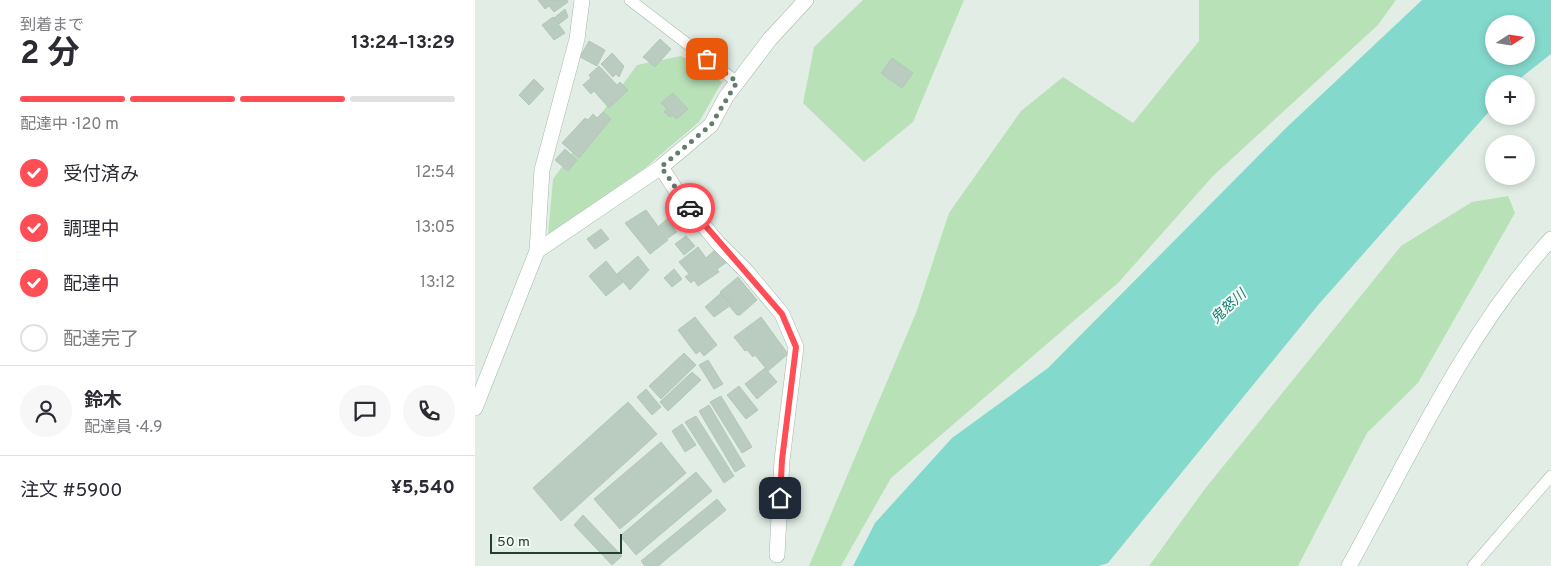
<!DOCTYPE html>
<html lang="ja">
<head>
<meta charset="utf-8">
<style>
  body { margin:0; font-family:Overpass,"Noto Sans JP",sans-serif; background:#f7f7f7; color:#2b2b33; height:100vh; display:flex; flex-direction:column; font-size:19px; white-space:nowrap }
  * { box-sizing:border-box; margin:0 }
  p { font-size:16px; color:#7c7c81 }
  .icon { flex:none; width:28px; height:28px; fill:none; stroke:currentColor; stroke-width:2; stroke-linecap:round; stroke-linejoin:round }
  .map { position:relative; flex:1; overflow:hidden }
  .side { display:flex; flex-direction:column; background:#fff; width:475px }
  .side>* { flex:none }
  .needle { width:32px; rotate:78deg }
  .buttons { position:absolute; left:1010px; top:15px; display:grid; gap:10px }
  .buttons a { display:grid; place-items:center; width:50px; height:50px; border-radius:50%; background:#fff; box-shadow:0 2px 8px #0003; font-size:25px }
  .scale { position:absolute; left:15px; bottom:12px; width:132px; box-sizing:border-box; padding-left:5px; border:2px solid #20412e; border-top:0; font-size:14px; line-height:18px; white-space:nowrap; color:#20412e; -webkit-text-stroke:4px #f3faf4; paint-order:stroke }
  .pin { position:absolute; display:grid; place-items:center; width:42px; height:42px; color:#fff; margin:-21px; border-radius:10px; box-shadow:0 2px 8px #0006 }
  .courier { position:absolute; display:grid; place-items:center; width:50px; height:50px; margin:-25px; border:4px solid #ff4e56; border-radius:50%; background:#fff; color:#222; box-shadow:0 1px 6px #0007 }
  .overview em { font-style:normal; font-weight:700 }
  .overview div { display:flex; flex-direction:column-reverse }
  .overview { display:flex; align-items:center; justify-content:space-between; height:85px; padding:0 20px }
  h1 { font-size:32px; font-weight:700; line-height:38px }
  .bar { display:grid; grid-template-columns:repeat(4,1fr); gap:8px 5px; align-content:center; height:60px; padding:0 20px }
  .bar i { height:6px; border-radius:4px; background:#e1e1e2 }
  .bar .on { background:#ff4e56 }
  .bar p { grid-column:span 4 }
  .line { display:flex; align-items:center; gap:12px; padding:0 20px; border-top:1px solid #e1e1e2 }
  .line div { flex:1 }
  .round { display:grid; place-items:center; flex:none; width:52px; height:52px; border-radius:26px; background:#f7f7f7 }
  ol { padding:0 20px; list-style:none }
  li { display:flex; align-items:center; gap:15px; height:55px }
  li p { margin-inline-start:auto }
  li .icon { padding:5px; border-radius:50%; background:#ff4e56; color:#fff; stroke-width:4 }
  li:last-child { color:#7c7c81 }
  li i { width:28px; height:28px; border:2px solid #e1e1e2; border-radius:50% }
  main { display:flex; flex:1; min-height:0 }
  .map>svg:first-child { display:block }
</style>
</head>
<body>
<main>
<section class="side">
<div class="overview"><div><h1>2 分</h1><p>到着まで</p></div><em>13:24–13:29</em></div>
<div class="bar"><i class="on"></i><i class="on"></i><i class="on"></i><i></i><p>配達中 · 120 m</p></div>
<ol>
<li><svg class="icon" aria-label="check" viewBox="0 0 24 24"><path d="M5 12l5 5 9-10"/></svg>受付済み<p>12:54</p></li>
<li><svg class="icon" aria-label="check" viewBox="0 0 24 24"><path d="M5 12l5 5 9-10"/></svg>調理中<p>13:05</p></li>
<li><svg class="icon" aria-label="check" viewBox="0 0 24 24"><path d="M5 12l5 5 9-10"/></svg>配達中<p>13:12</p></li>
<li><i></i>配達完了</li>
</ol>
<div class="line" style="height:90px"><a class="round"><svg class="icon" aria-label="person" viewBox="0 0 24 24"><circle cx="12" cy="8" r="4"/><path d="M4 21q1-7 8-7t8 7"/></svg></a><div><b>鈴木</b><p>配達員 · 4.9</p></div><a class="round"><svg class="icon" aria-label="chat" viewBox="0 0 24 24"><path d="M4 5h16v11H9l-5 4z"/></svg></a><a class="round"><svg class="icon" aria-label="phone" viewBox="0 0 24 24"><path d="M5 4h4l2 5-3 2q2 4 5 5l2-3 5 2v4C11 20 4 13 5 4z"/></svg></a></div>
<div class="line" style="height:65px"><div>注文 #5900</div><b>¥5,540</b></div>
</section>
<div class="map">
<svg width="1076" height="566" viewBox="0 0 1076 566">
  <rect width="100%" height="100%" fill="#e2eee5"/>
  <path fill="#b9e1b8" d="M 388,0 L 489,0 L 438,122 L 389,162 L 328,103 L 339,47 Z
    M 724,0 L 921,0 L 903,25 L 738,176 L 644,282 L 416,478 L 366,566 L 334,566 L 441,313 L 474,213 L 546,111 L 588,77 L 658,123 L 724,41 Z
    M 206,56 L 225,65 L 247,82 L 224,122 L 170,168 L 73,236 L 78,179 L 162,65 Z
    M 1033,196 L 1040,213 L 943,383 L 892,433 L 823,566 L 674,566 L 729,490 L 926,246 L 997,202 Z"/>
  <path fill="#84d9cd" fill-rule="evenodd" d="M 947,0 L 1076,0 L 1076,54 L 1038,84 L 1019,84 L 1019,106 L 844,304 L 633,563 L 624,566 L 378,566 L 400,523 L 477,438 L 573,368 L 810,129 ZM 1019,24 L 1051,24 L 1051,56 L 1019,56 Z"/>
  <path fill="#b9ccbf" stroke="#b3c8b9" d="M 63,0 L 92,0 L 93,2 L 79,12 L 74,6 L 70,9 Z
    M 90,9 L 93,17 L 84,24 L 79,18 Z
    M 78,17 L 90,33 L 79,40 L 67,25 Z
    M 185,39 L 196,49 L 180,67 L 168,57 Z
    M 114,41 L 130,50 L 122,66 L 105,57 Z
    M 137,53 L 149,66 L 144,77 L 141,74 L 138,77 L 126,64 Z
    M 417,58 L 438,73 L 427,88 L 406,73 Z
    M 124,66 L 142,85 L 145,82 L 153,90 L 134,108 L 119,91 L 116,94 L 108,85 L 116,78 L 114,75 Z
    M 59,79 L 69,89 L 54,105 L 44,95 Z
    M 198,93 L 213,109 L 202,119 L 197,115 L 195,117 L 189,112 L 192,109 L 186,103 Z
    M 128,112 L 136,119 L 104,158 L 87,143 L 110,118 L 113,120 L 118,114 L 122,118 Z
    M 90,149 L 102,160 L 93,171 L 80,160 Z
    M 171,210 L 193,240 L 175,254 L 150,223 Z
    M 192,219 L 202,232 L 193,238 L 184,226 Z
    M 126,229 L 134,239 L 120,249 L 112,239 Z
    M 211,236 L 220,246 L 209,255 L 200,244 Z
    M 223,247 L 231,258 L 241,249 L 252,262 L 242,269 L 244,272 L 223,286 L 219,280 L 216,283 L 210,277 L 214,274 L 204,262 Z
    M 163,256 L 174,270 L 155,290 L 142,274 Z
    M 131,261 L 148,282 L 131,296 L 114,276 Z
    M 199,269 L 207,279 L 197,287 L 189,278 Z
    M 263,277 L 282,300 L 265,315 L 262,315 L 255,307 L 257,305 L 245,292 Z
    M 246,293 L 256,305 L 239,317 L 230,307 Z
    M 220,317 L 242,345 L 229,356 L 225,351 L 221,354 L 203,330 Z
    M 286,317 L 313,354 L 293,371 L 280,355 L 278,357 L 272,350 L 270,351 L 259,337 Z
    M 209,353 L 221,365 L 186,399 L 174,386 Z
    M 233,360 L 248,384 L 239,389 L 224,365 Z
    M 290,368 L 302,382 L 282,399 L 270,384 Z
    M 217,372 L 226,380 L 193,411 L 185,402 Z
    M 264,386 L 283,410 L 271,419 L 252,395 Z
    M 171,389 L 186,407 L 177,415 L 162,397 Z
    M 246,396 L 277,447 L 267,453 L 235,402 Z
    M 153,402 L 182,434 L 86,521 L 58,488 Z
    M 234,405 L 270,466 L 260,472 L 224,411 Z
    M 221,416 L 259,476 L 249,483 L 210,422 Z
    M 207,424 L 221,445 L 210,452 L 197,431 Z
    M 186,442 L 211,473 L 145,529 L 119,499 Z
    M 221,472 L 237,491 L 161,555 L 145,536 Z
    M 242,499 L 251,510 L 183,566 L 170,566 L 166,561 Z
    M 108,515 L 147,556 L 137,565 L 99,525 Z"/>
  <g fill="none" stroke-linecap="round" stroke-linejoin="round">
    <defs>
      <path id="service" d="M 155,0 L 262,82
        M 998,566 L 1076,476"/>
      <path id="minor" d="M 186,167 L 206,198 L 243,243 L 272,272 L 307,314 L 321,347 L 307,460 L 302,555
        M 62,251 L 186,167 L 236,125 L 251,97 L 295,39 L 331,0
        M 0,408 L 62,251 L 67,170 L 102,39 L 107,0
        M 874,566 C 935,456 991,332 1076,239"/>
    </defs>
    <use href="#service" stroke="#a4b7aa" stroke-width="12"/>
    <use href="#minor" stroke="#a4b7aa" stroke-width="16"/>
    <use href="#service" stroke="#fff" stroke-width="11"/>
    <use href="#minor" stroke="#fff" stroke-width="15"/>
  </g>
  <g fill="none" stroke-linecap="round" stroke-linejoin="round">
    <path stroke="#647e6e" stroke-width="5" stroke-dasharray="0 9" d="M 215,208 L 186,167 L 236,125 L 262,82 L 232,59"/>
    <path stroke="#ff4e56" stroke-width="6" d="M 215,208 L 307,314 L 321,347 L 307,460 L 305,498"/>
  </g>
  <g text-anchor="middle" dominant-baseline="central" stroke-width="4" stroke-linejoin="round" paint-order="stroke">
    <g font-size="14" font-style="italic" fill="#137e71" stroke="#f3faf4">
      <text transform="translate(754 307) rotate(-43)">鬼怒川</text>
    </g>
  </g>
</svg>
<div class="buttons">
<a><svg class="needle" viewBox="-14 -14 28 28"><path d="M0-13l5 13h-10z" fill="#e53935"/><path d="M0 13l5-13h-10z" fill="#7c7c81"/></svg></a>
<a>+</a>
<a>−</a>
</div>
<div class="scale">50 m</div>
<div class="pin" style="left:232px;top:59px;background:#ea580c"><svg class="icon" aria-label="bag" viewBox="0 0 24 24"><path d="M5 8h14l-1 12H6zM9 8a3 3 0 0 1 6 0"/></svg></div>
<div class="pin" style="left:305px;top:498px;background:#1f2937"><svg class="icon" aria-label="home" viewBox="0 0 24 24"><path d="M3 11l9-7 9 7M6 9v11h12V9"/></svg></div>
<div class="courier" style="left:215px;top:208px"><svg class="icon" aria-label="car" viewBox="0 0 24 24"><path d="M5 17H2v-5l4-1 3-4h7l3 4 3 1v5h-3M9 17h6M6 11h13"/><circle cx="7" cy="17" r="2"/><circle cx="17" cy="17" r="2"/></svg></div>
</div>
</main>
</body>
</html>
